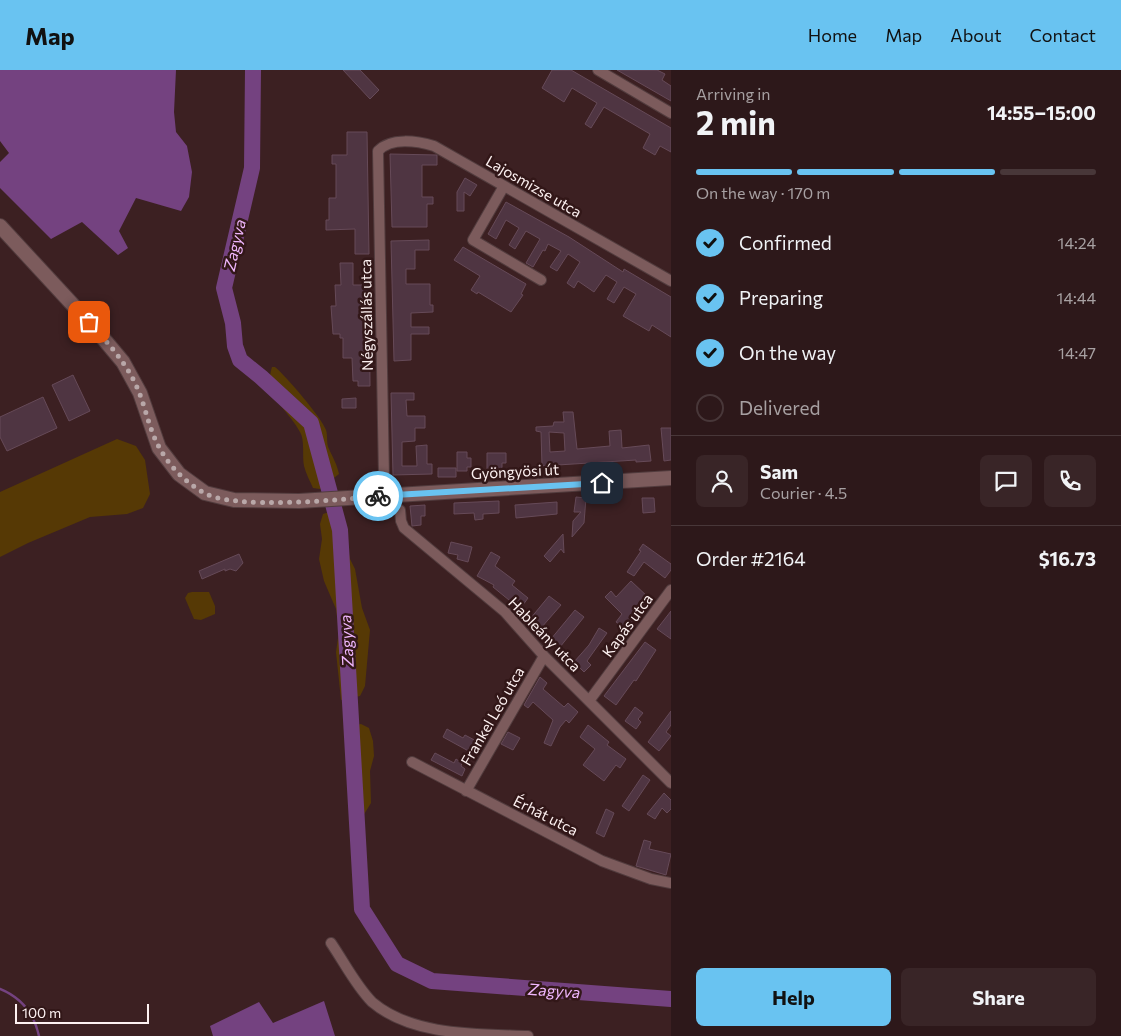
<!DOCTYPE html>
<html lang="en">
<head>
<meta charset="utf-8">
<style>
  body { margin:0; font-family:Commissioner,sans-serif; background:#392527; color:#f1f3f6; height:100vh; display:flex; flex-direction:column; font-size:19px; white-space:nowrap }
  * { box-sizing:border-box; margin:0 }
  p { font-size:16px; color:#a7a0a2 }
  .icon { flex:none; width:28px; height:28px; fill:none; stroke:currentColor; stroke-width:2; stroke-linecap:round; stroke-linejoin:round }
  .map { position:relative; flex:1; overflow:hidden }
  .drawer { display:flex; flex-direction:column; background:#2d181a; width:450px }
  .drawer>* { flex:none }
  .scale { position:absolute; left:15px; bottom:12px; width:134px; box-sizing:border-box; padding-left:5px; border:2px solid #fdf1f1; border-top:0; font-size:14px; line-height:18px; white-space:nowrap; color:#fdf1f1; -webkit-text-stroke:4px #321718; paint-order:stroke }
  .pin { position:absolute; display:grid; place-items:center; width:42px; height:42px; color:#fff; margin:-21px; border-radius:10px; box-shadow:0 2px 8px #0006 }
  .courier { position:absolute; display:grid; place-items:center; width:50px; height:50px; margin:-25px; border:4px solid #69c3f1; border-radius:50%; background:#fff; color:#222; box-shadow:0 1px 6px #0007 }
  .overview em { font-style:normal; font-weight:700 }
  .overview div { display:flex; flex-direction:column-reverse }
  .overview { display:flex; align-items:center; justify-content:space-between; height:85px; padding:0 25px }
  h1 { font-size:32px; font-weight:700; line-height:38px }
  .bar { display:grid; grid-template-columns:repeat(4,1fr); gap:8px 5px; align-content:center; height:60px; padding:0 25px }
  .bar i { height:6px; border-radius:4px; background:#483739 }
  .bar .selected { background:#69c3f1 }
  .bar p { grid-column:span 4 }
  .line { display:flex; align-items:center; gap:12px; padding:0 25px; border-top:1px solid #483739 }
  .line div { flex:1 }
  .round { display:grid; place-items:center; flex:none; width:52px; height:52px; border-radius:8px; background:#392527 }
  ol { padding:0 25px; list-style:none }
  li { display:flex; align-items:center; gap:15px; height:55px }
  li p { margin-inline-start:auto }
  li .icon { padding:5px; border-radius:50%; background:#69c3f1; color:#111; stroke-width:4 }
  li:last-child { color:#a7a0a2 }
  li i { width:28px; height:28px; border:2px solid #483739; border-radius:50% }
  .button { display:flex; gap:10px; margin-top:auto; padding:10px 25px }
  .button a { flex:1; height:58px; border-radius:8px; background:#69c3f1; color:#111; font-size:20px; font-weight:700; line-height:58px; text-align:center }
  .button a+a { background:#392527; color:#f1f3f6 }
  header { display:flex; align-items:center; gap:30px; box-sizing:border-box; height:70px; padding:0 25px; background:#69c3f1; color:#111 }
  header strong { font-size:24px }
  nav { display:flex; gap:28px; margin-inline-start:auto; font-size:18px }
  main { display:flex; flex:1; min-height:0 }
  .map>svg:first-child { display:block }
</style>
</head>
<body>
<header>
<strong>Map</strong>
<nav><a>Home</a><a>Map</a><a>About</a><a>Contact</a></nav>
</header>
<main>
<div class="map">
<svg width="671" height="966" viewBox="0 0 671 966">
  <rect width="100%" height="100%" fill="#3c2022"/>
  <path fill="#563905" d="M 272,297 L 275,297 C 286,306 322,348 326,360 C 328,366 326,373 329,379 C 333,388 337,394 339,404 L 320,419 L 313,418 C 310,411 306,404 304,396 C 302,386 305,370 300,362 C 288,340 263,325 272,297 Z
    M 117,369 L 136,376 L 145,390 L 150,424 L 143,438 L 127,444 L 90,447 L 28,473 L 0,487 L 0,422 Z
    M 329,442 L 344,454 L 350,489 L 355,499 L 362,538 L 370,560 L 365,616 L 360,626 L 341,630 L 336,582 L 339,561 L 336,539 L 324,511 L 319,489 L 322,469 L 320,454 L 323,444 Z
    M 192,522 L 209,522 L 215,536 L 215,544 L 201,550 L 194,549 L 185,528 L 188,523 Z
    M 361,654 L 369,658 L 373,671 L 374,686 L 370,701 L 371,733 L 363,746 L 351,744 L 345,656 Z"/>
  <path fill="#744280" d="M 0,0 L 176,0 L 174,42 L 176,62 L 187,76 L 192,102 L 189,127 L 181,141 L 136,128 L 119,161 L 128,178 L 118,185 L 82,152 L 51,169 L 0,118 L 0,92 L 9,83 L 0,71 Z
    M 324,931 L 335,966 L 213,966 L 210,956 L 259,932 L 273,953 Z"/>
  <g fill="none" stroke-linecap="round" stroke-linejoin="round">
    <path stroke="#744280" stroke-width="2.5" d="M 0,919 C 22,928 34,943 39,966"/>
    <path stroke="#744280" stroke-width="16" d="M 253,0 L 252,98 L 224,218 L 233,253 L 235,276 L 240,290 L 261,307 L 311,353 L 340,460 L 362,839 L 397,894 L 432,911 L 671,929"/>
  </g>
  <path fill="#4f3542" stroke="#664a58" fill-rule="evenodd" d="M 343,0 L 360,0 L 379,20 L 370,29 Z
    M 552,0 L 571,0 L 671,58 L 671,82 L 660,76 L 655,85 L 643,78 L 650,64 L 604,37 L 591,58 L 585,54 L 597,33 L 572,18 L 564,32 L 542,18 Z
    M 617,0 L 657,0 L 665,4 L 662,10 L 671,16 L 671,31 Z
    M 347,62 L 367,62 L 369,184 L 355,184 L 355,159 L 326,160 L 326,150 L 329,150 L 329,128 L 336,128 L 336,94 L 332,94 L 332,85 L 347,85 Z
    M 390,84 L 437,85 L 437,95 L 422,95 L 422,127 L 433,127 L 433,134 L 427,134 L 427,157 L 392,157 Z
    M 465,108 L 477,115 L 470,126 L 464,122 L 464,141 L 457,141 L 457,122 Z
    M 506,132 L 569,167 L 623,202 L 624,199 L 671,227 L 671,267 L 652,255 L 649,261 L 623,246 L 636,224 L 624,217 L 614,233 L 607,229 L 617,212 L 606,205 L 594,222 L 578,211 L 574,218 L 567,213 L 580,192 L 568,184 L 557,201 L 550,197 L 561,181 L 548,174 L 545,181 L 543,180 L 533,197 L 526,193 L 540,169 L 526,161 L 515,179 L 509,175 L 519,158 L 506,150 L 496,169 L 488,164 Z
    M 429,170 L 429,180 L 415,180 L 415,199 L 406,199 L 406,214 L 430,214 L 430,235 L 433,235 L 433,242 L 411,243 L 411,257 L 429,257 L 429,264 L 411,264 L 411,290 L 394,291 L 391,171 Z
    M 463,177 L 526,214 L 521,224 L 523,225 L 511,242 L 478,222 L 477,224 L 471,220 L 480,206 L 454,190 Z
    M 340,193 L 353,193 L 353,215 L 369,215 L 370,316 L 358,316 L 358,311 L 353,311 L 352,288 L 343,288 L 343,268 L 340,268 L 340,264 L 333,264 L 331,236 L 336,236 L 335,215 L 341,215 Z
    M 73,305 L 90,341 L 69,351 L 52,315 Z
    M 391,323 L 414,323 L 414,330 L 406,330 L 407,346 L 425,346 L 425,358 L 415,358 L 415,371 L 402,372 L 402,396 L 417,396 L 416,376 L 427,375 L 427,394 L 432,394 L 432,404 L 393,405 Z
    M 43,327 L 57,358 L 7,381 L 0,367 L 0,347 Z
    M 356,328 L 356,338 L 342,338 L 342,329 Z
    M 563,342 L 573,342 L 577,379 L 610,376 L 609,361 L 621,360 L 622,378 L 649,375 L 651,391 L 636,392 L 636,390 L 542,396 L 541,362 L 536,361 L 536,357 L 553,356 L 554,352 L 564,352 ZM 549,362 L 564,363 L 565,381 L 550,382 Z
    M 661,358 L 671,358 L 671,390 L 664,391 Z
    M 457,382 L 467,382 L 467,388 L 471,388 L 471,397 L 467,397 L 467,401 L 457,401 Z
    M 487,383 L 506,383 L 506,393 L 502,393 L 502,399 L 487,399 Z
    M 438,398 L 456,398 L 456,407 L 438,407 Z
    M 576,427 L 586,428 L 584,453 L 572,467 L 573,451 L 581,442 L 574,442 Z
    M 642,428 L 654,428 L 655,442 L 643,443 Z
    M 499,431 L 499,443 L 483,444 L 483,449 L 475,450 L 474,443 L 454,444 L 454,433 Z
    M 557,432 L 557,444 L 516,448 L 515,435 Z
    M 425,435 L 425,446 L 421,446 L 421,455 L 412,456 L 410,436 Z
    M 563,464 L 564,483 L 561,479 L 550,492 L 544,486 Z
    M 451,472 L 472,477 L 468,492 L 457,489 L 458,485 L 448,483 Z
    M 643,474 L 671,494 L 671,500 L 665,508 L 644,492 L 634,506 L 627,502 L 641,481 L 639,480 Z
    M 491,482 L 500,487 L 495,496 L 515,511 L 512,515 L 528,528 L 520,539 L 493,517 L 494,515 L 477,506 Z
    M 239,484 L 243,493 L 236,501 L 230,499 L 225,501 L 225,499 L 202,509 L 199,501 Z
    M 631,511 L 649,528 L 634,544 L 636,546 L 627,559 L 616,552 L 622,544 L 605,527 L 611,521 L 616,527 Z
    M 549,526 L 561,535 L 541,558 L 530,549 Z
    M 575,540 L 584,547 L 560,577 L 551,569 Z
    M 671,541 L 671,569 L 657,559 Z
    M 599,558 L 607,563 L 587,591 L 591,595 L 584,602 L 574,592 L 589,575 Z
    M 645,572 L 656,580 L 636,611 L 634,610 L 616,635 L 604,626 Z
    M 540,607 L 547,613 L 543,619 L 564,637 L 568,633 L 578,642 L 569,653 L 566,650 L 560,657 L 551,676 L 544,673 L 553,650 L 533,632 L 528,638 L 524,635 Z
    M 635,637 L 643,643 L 638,649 L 641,652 L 636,659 L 625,651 Z
    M 671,641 L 671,655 L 666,662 L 671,666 L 659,681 L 648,672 Z
    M 588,655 L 609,672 L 607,675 L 626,689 L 620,698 L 616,695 L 604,711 L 583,695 L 595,679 L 580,667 Z
    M 447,659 L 463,668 L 465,665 L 480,673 L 474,684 L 443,667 Z
    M 508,662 L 520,668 L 513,680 L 501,674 Z
    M 435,683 L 454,693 L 456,689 L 462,693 L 461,696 L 465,699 L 462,706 L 431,690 Z
    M 643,705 L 650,710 L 629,741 L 622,736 Z
    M 664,723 L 671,730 L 671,739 L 667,743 L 662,738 L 655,749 L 647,744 Z
    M 606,739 L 614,743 L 604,767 L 596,763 Z
    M 644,770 L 651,772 L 649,779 L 671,784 L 666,805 L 636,796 Z"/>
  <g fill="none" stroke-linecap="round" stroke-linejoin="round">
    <defs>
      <path id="street" d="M 598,0 L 671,43
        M 504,116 L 473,170 L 541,210
        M 384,408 L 378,81 C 391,67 417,71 434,76 L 671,211
        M 400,440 L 401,451 L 404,458 L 505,542 L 544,586 L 671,713
        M 589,631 L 671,520
        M 412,692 L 602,791 L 651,809 L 671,813
        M 466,721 L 544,586
        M 331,873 C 344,892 356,916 372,932 C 412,966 476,964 528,966"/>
      <path id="secondary" d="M 0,156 L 97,261 L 123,292 L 140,323 L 159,378 L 179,404 L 205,423 L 234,430 L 299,431 L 671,408"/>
    </defs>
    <use href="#street" stroke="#523c3e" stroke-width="12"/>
    <use href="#secondary" stroke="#523c3e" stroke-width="16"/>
    <use href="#street" stroke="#7c5b5c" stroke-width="10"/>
    <use href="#secondary" stroke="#7c5b5c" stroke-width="14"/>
  </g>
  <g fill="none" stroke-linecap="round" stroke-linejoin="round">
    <path stroke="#b9a8a9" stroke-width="5" stroke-dasharray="0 9" d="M 89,252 C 106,271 124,290 135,313 C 145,333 148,357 159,377 C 169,396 185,412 204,423 C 236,440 339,430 378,426"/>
    <path stroke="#69c3f1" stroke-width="6" d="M 378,426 L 602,413"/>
  </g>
  <g text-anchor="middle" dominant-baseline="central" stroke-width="5" stroke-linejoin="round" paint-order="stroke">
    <g font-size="15" fill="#fdf1f1" stroke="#321718">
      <text transform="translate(534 116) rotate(30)">Lajosmizse utca</text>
      <text transform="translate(366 245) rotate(-91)">Négyszállás utca</text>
      <text transform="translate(515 401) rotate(-3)">Gyöngyösi út</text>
      <text transform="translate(627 555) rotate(-54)">Kapás utca</text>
      <text transform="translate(545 564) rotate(46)">Hableány utca</text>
      <text transform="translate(492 646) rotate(-60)">Frankel Leó utca</text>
      <text transform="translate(546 745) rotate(27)">Érhát utca</text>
    </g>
    <g font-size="16" font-style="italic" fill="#efb6fd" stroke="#321718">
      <text transform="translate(234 175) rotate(-77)">Zagyva</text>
      <text transform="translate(346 571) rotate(-93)">Zagyva</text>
      <text transform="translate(554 920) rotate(4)">Zagyva</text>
    </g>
  </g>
</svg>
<div class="scale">100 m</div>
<div class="pin" style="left:89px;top:252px;background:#ea580c"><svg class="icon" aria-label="bag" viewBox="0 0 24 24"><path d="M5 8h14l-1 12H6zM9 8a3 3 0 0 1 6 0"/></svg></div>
<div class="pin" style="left:602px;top:413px;background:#1f2937"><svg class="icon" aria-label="home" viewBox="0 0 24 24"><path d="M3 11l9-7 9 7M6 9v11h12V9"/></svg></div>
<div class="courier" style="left:378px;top:426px"><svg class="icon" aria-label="bike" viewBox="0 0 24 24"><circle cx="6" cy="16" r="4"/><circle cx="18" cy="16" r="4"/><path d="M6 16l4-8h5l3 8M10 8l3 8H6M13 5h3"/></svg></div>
</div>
<section class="drawer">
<div class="overview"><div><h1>2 min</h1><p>Arriving in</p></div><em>14:55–15:00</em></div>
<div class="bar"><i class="selected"></i><i class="selected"></i><i class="selected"></i><i></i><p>On the way · 170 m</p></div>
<ol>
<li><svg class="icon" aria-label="check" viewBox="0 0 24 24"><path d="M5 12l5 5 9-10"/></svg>Confirmed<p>14:24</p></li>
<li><svg class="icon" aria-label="check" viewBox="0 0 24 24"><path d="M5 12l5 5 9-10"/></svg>Preparing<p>14:44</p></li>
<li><svg class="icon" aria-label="check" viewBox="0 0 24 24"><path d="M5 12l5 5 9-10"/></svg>On the way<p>14:47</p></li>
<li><i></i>Delivered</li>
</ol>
<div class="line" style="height:90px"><a class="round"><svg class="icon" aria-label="person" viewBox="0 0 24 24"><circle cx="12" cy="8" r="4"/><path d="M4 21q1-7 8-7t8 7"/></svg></a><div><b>Sam</b><p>Courier · 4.5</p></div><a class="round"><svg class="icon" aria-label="chat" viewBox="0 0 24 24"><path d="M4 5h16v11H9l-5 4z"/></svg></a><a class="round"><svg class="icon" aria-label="phone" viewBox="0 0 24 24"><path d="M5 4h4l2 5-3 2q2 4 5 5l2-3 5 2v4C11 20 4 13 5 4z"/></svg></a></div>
<div class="line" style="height:65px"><div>Order #2164</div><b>$16.73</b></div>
<div class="button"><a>Help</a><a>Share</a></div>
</section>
</main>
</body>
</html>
